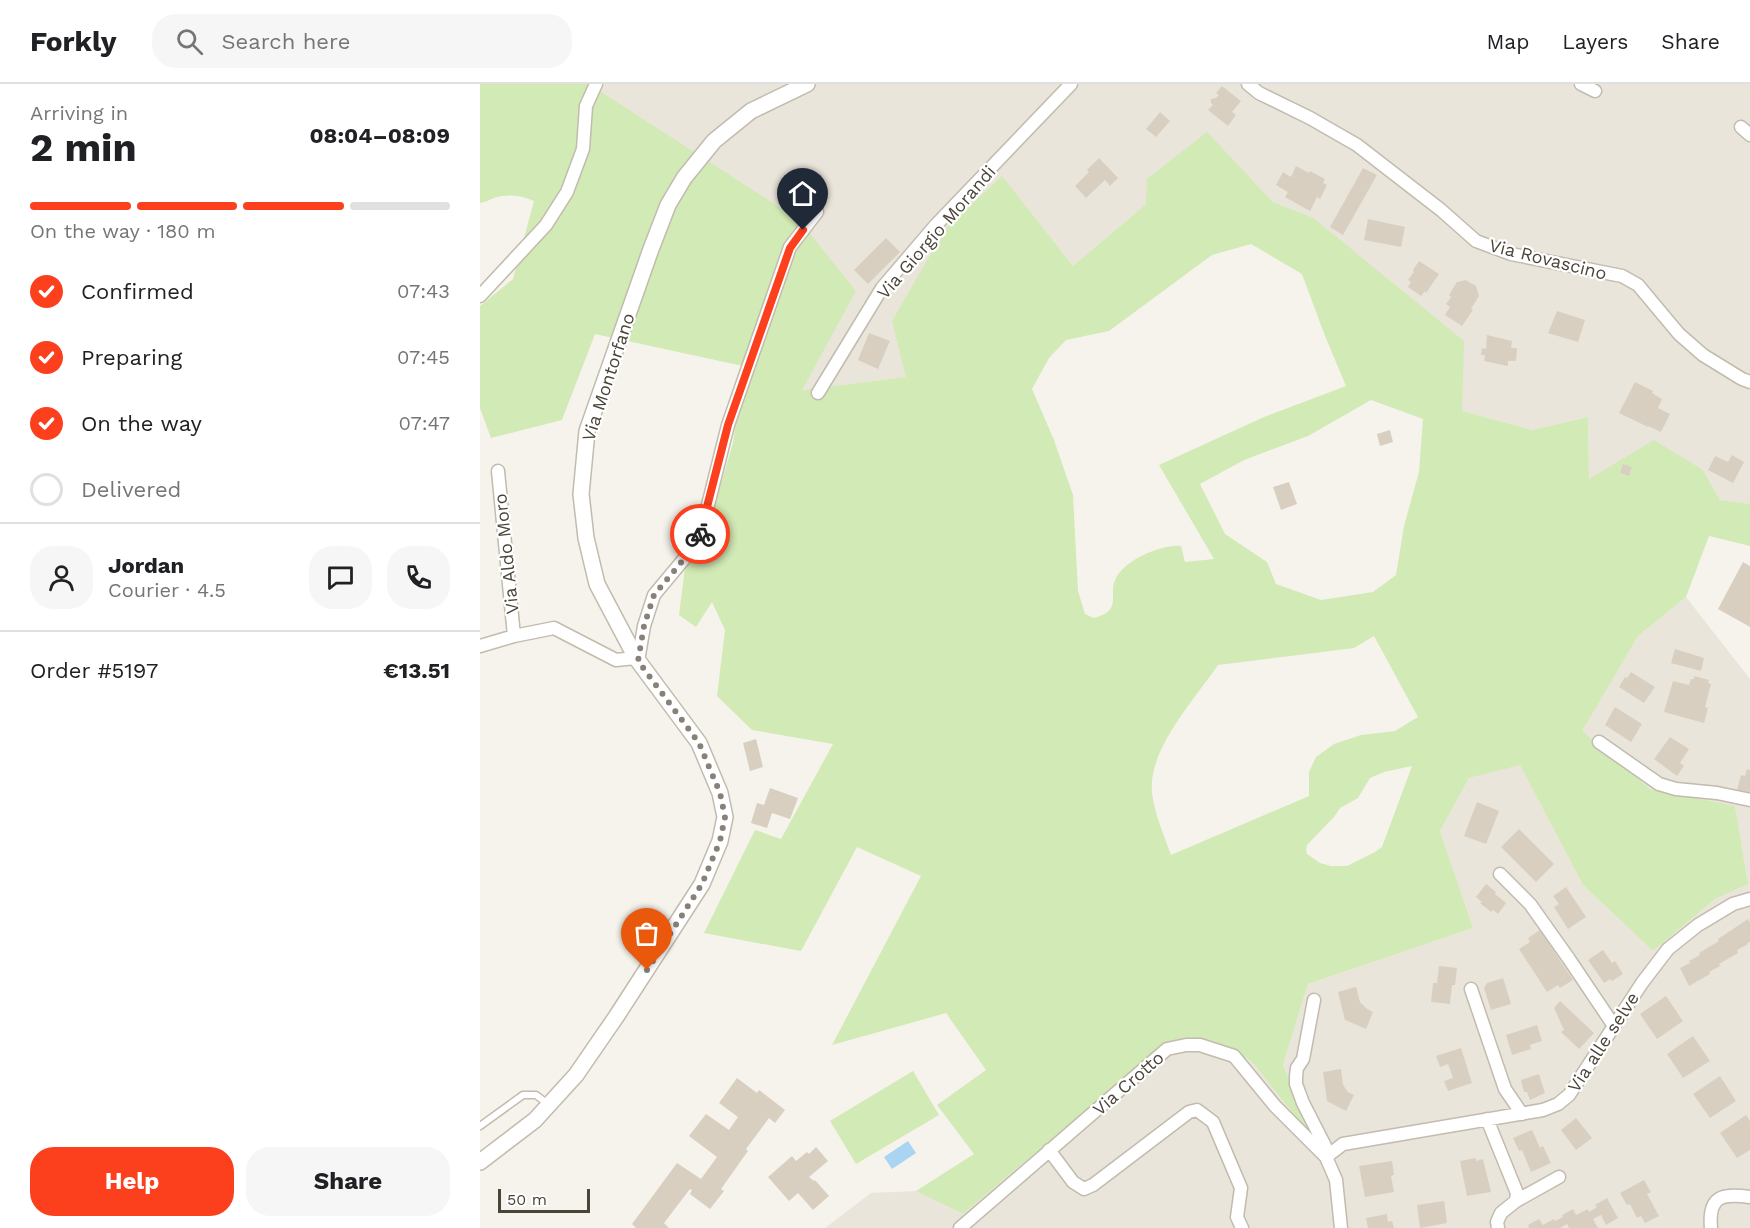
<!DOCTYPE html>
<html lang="en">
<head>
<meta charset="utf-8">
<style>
  body { margin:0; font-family:"Work Sans",sans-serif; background:#f6f6f6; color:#202124; height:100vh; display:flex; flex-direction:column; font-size:22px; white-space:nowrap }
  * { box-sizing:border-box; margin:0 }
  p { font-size:20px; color:#757577 }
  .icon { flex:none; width:33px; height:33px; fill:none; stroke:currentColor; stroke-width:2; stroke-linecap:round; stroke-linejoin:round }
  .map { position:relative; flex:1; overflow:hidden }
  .sheet { display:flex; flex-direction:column; background:#fff; width:480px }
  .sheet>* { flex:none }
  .scale { position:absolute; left:18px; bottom:15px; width:92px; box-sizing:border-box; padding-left:6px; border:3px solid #4b4439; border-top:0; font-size:16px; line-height:21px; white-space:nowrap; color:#4b4439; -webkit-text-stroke:4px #fff; paint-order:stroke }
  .pin { position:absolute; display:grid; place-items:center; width:51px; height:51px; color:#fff; margin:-62px -26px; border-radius:50% 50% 50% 0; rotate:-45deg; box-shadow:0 0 6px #0007 }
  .pin .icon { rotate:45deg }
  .courier { position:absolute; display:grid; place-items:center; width:60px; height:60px; margin:-30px; border:4px solid #fc3f1d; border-radius:50%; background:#fff; color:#222; box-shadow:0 2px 8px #0007 }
  .headline em { font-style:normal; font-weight:700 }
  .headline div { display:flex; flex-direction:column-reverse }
  .headline { display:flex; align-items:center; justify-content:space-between; height:102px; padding:0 30px }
  h1 { font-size:39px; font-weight:700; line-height:45px }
  .bar { display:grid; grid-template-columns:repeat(4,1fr); gap:9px 6px; align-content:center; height:72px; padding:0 30px }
  .bar i { height:8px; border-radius:4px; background:#e0e0e0 }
  .bar .on { background:#fc3f1d }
  .bar p { grid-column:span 4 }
  .line { display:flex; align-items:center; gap:15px; padding:0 30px; border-top:2px solid #e0e0e0 }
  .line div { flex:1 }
  .round { display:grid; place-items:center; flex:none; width:63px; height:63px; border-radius:24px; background:#f6f6f6 }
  ol { padding:0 30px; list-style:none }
  li { display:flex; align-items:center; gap:18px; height:66px }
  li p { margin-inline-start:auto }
  li .icon { padding:6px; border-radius:50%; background:#fc3f1d; color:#fff; stroke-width:4 }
  li:last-child { color:#757577 }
  li i { width:33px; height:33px; border:3px solid #e0e0e0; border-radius:50% }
  .primary-button { display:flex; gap:12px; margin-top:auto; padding:12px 30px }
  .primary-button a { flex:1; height:69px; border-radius:24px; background:#fc3f1d; color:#fff; font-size:24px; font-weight:700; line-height:69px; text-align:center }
  .primary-button a+a { background:#f6f6f6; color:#202124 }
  header { display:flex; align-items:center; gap:36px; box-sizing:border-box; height:84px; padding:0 30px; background:#fff; border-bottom:2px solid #e0e0e0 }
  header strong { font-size:28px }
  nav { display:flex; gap:33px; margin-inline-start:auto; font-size:21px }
  .search { width:420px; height:54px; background:#f6f6f6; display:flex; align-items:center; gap:15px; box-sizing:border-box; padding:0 21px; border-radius:24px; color:#757577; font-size:22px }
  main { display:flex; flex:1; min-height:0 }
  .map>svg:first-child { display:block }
</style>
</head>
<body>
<header>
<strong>Forkly</strong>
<div class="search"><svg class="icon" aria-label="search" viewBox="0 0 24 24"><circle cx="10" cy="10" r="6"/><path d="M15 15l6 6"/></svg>Search here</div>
<nav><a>Map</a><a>Layers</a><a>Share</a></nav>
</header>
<main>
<section class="sheet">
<div class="headline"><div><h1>2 min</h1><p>Arriving in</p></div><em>08:04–08:09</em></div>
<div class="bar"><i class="on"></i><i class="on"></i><i class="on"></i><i></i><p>On the way · 180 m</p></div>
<ol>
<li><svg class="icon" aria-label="check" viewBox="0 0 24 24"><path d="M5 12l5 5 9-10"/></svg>Confirmed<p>07:43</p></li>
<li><svg class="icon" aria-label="check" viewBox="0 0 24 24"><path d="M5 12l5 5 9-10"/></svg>Preparing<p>07:45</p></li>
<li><svg class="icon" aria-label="check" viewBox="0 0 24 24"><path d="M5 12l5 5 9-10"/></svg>On the way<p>07:47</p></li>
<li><i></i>Delivered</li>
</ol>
<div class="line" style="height:108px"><a class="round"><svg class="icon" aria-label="person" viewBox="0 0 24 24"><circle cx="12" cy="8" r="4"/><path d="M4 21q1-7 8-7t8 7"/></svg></a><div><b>Jordan</b><p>Courier · 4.5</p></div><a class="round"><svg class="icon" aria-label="chat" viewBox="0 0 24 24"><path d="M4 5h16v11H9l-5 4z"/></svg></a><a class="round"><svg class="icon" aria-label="phone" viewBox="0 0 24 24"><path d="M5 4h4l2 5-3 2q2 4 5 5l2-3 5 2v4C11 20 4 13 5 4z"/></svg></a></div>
<div class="line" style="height:78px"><div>Order #5197</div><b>€13.51</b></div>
<div class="primary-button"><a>Help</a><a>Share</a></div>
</section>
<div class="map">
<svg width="1270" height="1144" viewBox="0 0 1270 1144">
  <rect width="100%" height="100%" fill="#f6f3ec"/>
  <path fill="#eae5da" d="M 109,0 L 1270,0 L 1270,420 L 1240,416 L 1223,386 L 1109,395 L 1108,333 L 1052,346 L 982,327 L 832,133 L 793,118 L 727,49 L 666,120 L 593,182 L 522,93 L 427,293 L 322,306 Z
    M 1206,513 L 1270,595 L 1270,1144 L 345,1144 L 391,1109 L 436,1107 L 483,1130 L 676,967 L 705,958 L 730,956 L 749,964 L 773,979 L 835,1055 L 803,981 L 828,900 L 993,844 L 960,747 L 989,694 L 1040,680 L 1103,801 L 1173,867 L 1235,815 L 1268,800 L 1255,723 L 1170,705 L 1101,647 L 1158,552 Z"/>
  <path fill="#d2eab5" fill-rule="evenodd" d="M 0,0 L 109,0 L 319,136 L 376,207 L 322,306 L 426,293 L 412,237 L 465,145 L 522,92 L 593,182 L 666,120 L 667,95 L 727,48 L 793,118 L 832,133 L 984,257 L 982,327 L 1052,346 L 1108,333 L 1109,395 L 1174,356 L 1223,386 L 1240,416 L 1270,420 L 1270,462 L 1229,452 L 1206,513 L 1158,552 L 1102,647 L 1170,705 L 1255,722 L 1268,800 L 1235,815 L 1173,867 L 1103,801 L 1040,681 L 989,694 L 960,747 L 993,844 L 828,900 L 803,981 L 836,1058 L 773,979 L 759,969 L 730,956 L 705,958 L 676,967 L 483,1130 L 436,1107 L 494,1070 L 457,1021 L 506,986 L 466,929 L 352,961 L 441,792 L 377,763 L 321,867 L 224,849 L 275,746 L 301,755 L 353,660 L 272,646 L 237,612 L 245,546 L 232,518 L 216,543 L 199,531 L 208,460 L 223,443 L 237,413 L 253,359 L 263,282 L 115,250 L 82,336 L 11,354 L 0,324 L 0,222 L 33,195 L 54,117 C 39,111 29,110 14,114 C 9,116 6,118 0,119 ZM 771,160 L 822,190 L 845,252 L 866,302 L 784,333 L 679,381 L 734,475 L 705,478 L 701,462 C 682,460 645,476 636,494 C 627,511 644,526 614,534 L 605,530 L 598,507 L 593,411 L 574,356 L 552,305 L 569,274 L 586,256 L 629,247 L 732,171 ZM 891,316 L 943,335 L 939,388 L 924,442 L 916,491 L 893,508 L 841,516 L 796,500 L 787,478 L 745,450 L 720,400 L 764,376 L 828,352 ZM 894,552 L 938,633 L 915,647 L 881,651 L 854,660 L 836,673 L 829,688 L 829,712 L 691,771 C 684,751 674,729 672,708 C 668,665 715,615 738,581 L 874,564 ZM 932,682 L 902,763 L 895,768 L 867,782 L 851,782 L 840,779 L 827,770 L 826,766 L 827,761 L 854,733 L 860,724 L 878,714 L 890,694 L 904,688 Z
    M 433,987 L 459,1031 L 376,1080 L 350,1037 Z"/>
  <path fill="#a9d4f2" d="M 428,1057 L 436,1069 L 412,1085 L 404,1073 Z"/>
  <path fill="#d8cfc1" d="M 742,2 L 761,17 L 752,28 L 756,31 L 748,42 L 728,26 L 733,21 L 731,19 L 731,15 L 736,14 L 739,11 L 736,9 Z
    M 680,28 L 690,37 L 676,53 L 666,45 Z
    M 619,74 L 638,94 L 630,102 L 625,96 L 606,114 L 595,102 L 609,88 L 607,86 Z
    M 816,82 L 829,89 L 830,87 L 845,95 L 843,99 L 847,101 L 840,115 L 837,113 L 830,127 L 805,113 L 808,108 L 796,101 L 803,88 L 811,93 Z
    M 883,84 L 897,91 L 863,151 L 850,143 Z
    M 888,135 L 925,143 L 921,163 L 884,156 Z
    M 406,154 L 420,168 L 388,200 L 374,186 Z
    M 939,177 L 959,190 L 946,209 L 945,207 L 941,212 L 928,203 L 931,198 L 928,196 L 934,188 L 933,186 Z
    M 986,196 L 996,202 L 999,212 L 991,225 L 993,226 L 982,242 L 965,231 L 970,223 L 966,220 L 971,213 L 969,211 L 977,198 Z
    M 1077,227 L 1105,236 L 1098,258 L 1068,249 Z
    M 389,249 L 410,257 L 398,285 L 378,276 Z
    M 1007,251 L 1032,257 L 1031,264 L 1037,264 L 1036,277 L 1028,277 L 1028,282 L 1004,277 L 1005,271 L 1001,271 L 1002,264 L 1006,265 Z
    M 1155,298 L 1173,307 L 1172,309 L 1182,315 L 1178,324 L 1190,330 L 1181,348 L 1168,342 L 1168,343 L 1139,329 Z
    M 910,346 L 913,358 L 900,362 L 897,350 Z
    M 1252,371 L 1264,378 L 1253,399 L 1228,386 L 1235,372 L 1248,378 Z
    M 1143,380 L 1152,383 L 1149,392 L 1140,389 Z
    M 809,398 L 817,420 L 801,426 L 793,403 Z
    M 1263,478 L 1270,482 L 1270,543 L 1238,525 Z
    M 1195,565 L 1224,574 L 1221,587 L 1191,579 Z
    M 1151,588 L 1175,603 L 1164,619 L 1139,603 L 1145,593 L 1147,594 Z
    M 1214,592 L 1229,596 L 1228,599 L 1231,600 L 1225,623 L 1228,624 L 1224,639 L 1184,628 L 1193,597 L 1209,601 L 1211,595 L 1214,595 Z
    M 1135,623 L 1162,640 L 1151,658 L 1125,641 Z
    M 1190,653 L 1209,665 L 1200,679 L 1204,682 L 1197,692 L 1174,675 Z
    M 276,655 L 283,683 L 270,687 L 263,659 Z
    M 1267,685 L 1270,686 L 1270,710 L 1257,706 L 1261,691 L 1265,692 Z
    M 290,704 L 318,714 L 310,735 L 292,729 L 287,744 L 271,739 L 277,719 L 284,721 Z
    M 997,718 L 1019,727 L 1006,760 L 984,752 Z
    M 1039,745 L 1074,780 L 1056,798 L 1021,763 Z
    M 1006,800 L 1016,808 L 1015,810 L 1026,819 L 1018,830 L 1013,826 L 1011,828 L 1000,819 L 1002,818 L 996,813 Z
    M 1086,803 L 1106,833 L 1088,845 L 1074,823 L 1079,820 L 1073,812 Z
    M 1268,835 L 1270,839 L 1270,858 L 1267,859 L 1268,860 L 1257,866 L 1258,869 L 1239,880 L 1240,882 L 1229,888 L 1230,890 L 1209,902 L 1200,884 L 1210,879 L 1209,877 L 1220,871 L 1219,869 L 1239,857 L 1238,855 Z
    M 1060,846 L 1093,896 L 1080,904 L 1078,901 L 1067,908 L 1039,865 L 1050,858 L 1048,854 Z
    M 1123,866 L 1132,879 L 1135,877 L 1143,890 L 1132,897 L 1130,895 L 1124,899 L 1108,876 Z
    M 959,882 L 977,884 L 975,901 L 972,901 L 970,920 L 951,918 L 953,899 L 957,899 Z
    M 1023,894 L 1031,920 L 1011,926 L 1004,904 L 1007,899 Z
    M 876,903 L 880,918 L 887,925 L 893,928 L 886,945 L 865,936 L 858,908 Z
    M 1186,912 L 1203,937 L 1177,955 L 1160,930 Z
    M 1080,917 L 1114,949 L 1099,965 L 1081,948 L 1084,946 L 1074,924 Z
    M 1057,941 L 1062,957 L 1050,961 L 1051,965 L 1032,971 L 1026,951 Z
    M 1213,952 L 1230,977 L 1203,994 L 1187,970 Z
    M 981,964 L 992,999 L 968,1007 L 964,997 L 973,994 L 968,980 L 960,983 L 956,972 Z
    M 861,985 L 863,1001 L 868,1008 L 874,1011 L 866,1027 L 847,1017 L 843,988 Z
    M 1059,990 L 1065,1009 L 1050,1016 L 1047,1008 L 1044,1008 L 1041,996 Z
    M 1240,992 L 1256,1017 L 1230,1034 L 1213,1010 Z
    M 257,994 L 277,1009 L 279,1006 L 305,1026 L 295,1039 L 289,1034 L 266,1065 L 268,1067 L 241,1105 L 244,1107 L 230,1125 L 210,1110 L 212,1106 L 210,1105 L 184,1139 L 189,1144 L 156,1144 L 152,1140 L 197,1079 L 221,1095 L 237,1073 L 209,1052 L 226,1030 L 249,1046 L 258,1033 L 239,1019 Z
    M 1266,1031 L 1270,1037 L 1270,1066 L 1257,1074 L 1240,1049 Z
    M 1096,1034 L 1112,1054 L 1096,1066 L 1081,1046 Z
    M 1052,1046 L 1060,1064 L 1063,1062 L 1071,1079 L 1051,1088 L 1042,1066 L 1039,1067 L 1033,1054 Z
    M 336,1063 L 348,1077 L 329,1093 L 334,1097 L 335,1096 L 349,1112 L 333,1126 L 318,1109 L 309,1117 L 288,1093 L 312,1072 L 316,1077 L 327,1068 L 329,1070 Z
    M 996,1074 L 996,1077 L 1003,1075 L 1011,1108 L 987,1112 L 980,1077 Z
    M 912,1077 L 914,1091 L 911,1092 L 914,1108 L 885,1113 L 879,1082 Z
    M 1164,1096 L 1171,1108 L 1167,1110 L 1179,1132 L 1165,1139 L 1161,1132 L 1157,1134 L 1150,1120 L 1147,1121 L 1140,1109 Z
    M 1127,1114 L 1138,1134 L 1126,1141 L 1121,1131 L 1113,1135 L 1118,1144 L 1089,1144 L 1087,1140 L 1080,1144 L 1049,1144 L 1048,1141 L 1059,1135 L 1063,1141 L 1074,1135 L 1075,1137 L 1083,1133 L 1082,1131 L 1093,1125 L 1096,1131 L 1108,1125 L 1109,1128 L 1117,1123 L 1115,1121 Z
    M 964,1117 L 967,1139 L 940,1144 L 937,1121 Z
    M 907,1130 L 908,1138 L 912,1137 L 914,1144 L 888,1144 L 886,1134 Z"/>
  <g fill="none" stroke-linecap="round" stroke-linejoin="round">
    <defs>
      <path id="service" d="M 0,1042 L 43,1011 L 56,1011 L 68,1020"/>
      <path id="minor" d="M 768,0 L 779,9 L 830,34 L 877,61 L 961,126 L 996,157 L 1031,170 L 1142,192 L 1158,201 L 1199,250 L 1223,271 L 1262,295 L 1270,298
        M 1101,0 L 1115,7
        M 1261,43 L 1270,51
        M 0,212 L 66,141 L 87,108 L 103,65 L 106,22 L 116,0
        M 338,309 L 402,204 L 455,142 L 591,0
        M 18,387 L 34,552
        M 0,562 L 34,552 L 74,544 L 136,576 L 156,574
        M 158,577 L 164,542 L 174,511 L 219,457 L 248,341 L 310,163 L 337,128
        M 1119,658 L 1179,700 L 1196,705 L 1237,709 L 1270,716
        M 1020,790 L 1050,820 L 1089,875 L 1134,942
        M 991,905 L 1025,1005 L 1042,1030
        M 834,916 L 823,975 L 817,984 L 816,992 L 816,1000 L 823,1019 L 845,1062 L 846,1073 L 856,1096 L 861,1144
        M 1007,1035 L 1037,1109 L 1036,1117 L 1021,1129 L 1017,1138 L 1018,1144
        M 569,1066 L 593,1098 L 604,1105 L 613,1101 L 709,1028 L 717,1026 L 733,1038 L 761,1104 L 757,1133 L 762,1144
        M 846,1073 L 863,1060 L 1063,1026 L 1078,1020 L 1089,1011 L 1162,899 L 1188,865 L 1218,841 L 1253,820 L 1270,815
        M 1036,1117 L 1079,1093
        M 480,1144 L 687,965 L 706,961 L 720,961 L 754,972 L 795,1022 L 846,1073
        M 1231,1144 C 1228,1112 1242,1109 1270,1113"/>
      <path id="tertiary" d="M 0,1078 L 55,1036 L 96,991 L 136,933 L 222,800 L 240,757 L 245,733 L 240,709 L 219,659 L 156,574 L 117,500 L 106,454 L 101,410 L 107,347 L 171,165 L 188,121 L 204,94 L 234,57 L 271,27 L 327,0"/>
    </defs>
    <use href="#service" stroke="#c2bbae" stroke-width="9"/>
    <use href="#minor" stroke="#c2bbae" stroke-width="15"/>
    <use href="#tertiary" stroke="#c2bbae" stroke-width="18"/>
    <use href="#service" stroke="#fff" stroke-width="6"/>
    <use href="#minor" stroke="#fff" stroke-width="12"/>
    <use href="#tertiary" stroke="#fff" stroke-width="15"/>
  </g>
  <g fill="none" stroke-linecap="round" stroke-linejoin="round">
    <path stroke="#878178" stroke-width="6" stroke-dasharray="0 10.8" d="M 167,886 L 222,800 L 240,757 L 245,733 L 240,709 L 219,659 L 158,577 L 164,542 L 174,511 L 219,457 L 220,450"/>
    <path stroke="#fc3f1d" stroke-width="8" d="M 220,450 L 248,341 L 310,164 L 323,146"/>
  </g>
  <g text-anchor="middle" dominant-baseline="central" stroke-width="4.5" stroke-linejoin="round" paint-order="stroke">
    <g font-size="18" fill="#4b4439" stroke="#fff">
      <text transform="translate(456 148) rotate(-49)">Via Giorgio Morandi</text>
      <text transform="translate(1068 175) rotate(14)">Via Rovascino</text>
      <text transform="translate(128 293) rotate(-72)">Via Montorfano</text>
      <text transform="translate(26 470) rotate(-96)">Via Aldo Moro</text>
      <text transform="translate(1123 958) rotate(-57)">Via alle selve</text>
      <text transform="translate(648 999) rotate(-41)">Via Crotto</text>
    </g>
  </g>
</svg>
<div class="scale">50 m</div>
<div class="pin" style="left:167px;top:886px;background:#ea580c"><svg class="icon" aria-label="bag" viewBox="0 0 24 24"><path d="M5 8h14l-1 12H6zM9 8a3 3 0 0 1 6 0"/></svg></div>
<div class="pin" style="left:323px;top:146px;background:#1f2937"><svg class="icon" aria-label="home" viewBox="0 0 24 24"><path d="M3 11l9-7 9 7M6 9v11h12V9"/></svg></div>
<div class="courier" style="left:220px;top:450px"><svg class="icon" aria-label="bike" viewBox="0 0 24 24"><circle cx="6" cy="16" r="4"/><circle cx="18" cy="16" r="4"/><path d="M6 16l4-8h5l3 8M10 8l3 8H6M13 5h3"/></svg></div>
</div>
</main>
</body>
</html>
